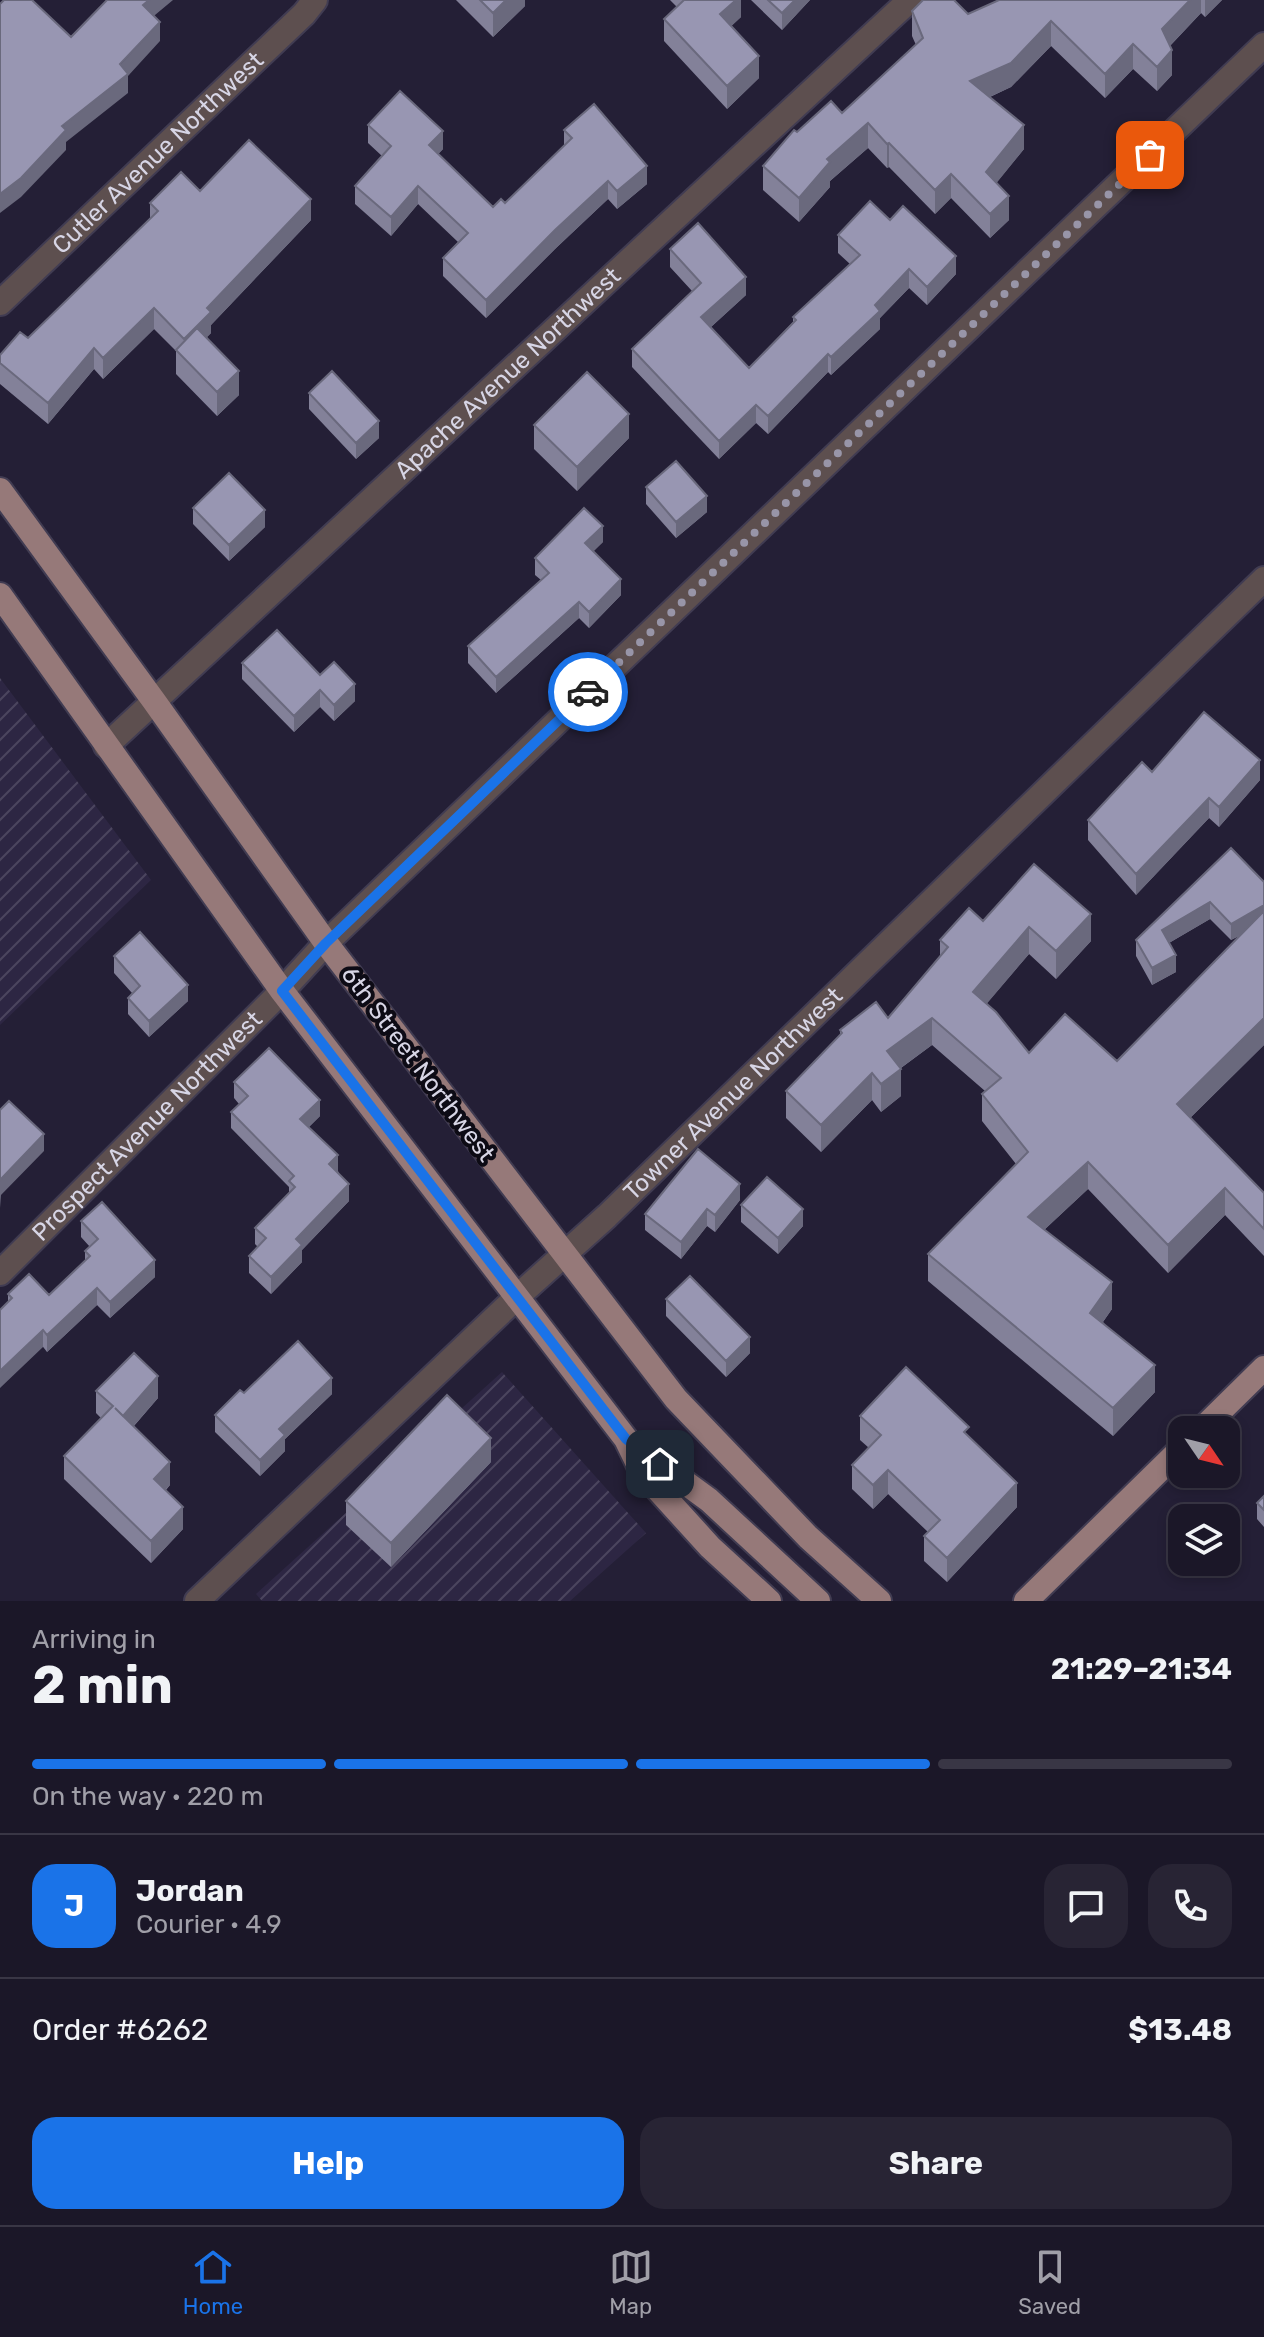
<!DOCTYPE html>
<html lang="en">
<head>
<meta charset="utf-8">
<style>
  body { margin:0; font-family:Rubik,sans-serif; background:#282434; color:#f1f3f6; height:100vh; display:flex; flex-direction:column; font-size:30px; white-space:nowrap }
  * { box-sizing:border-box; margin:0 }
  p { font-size:26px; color:#a09fa8 }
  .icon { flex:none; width:44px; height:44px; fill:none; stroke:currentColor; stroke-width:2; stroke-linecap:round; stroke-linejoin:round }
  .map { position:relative; height:1601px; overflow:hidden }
  .drawer { display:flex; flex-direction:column; background:#1b1728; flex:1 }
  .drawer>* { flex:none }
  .needle { width:52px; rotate:125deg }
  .controls { position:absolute; left:1168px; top:1416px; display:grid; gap:16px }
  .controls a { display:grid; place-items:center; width:72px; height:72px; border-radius:16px; background:#1b1728; box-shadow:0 4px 12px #0003,0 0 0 2px #393645; font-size:40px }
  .pin { position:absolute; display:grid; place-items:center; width:68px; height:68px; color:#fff; margin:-34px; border-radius:16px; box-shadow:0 4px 12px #0006 }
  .courier { position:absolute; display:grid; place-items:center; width:80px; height:80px; margin:-40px; border:6px solid #1a73e8; border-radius:50%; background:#fff; color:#222; box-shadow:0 2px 10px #0007 }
  .head em { font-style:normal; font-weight:700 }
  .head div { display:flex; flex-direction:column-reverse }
  .head { display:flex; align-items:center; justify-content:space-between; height:136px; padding:0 32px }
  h1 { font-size:52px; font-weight:700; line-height:60px }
  .bar { display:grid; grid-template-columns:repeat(4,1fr); gap:12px 8px; align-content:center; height:96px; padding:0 32px }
  .bar i { height:10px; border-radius:6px; background:#393645 }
  .bar .selected { background:#1a73e8 }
  .bar p { grid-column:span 4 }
  .line { display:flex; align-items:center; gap:20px; padding:0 32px; border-top:2px solid #393645 }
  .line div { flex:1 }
  .round { display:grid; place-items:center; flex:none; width:84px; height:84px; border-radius:24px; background:#282434 }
  .action { display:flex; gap:16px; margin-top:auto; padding:16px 32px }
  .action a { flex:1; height:92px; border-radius:24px; background:#1a73e8; color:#fff; font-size:32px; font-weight:700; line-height:92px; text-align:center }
  .action a+a { background:#282434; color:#f1f3f6 }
  .dock { display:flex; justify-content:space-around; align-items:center; height:112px; border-top:2px solid #393645; background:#1b1728; font-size:22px; color:#a09fa8 }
  .dock a { display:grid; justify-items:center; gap:4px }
  .dock .selected { color:#1a73e8 }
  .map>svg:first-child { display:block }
</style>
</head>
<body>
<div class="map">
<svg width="1264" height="1601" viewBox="0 0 1264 1601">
  <defs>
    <pattern id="industrial-furrows" width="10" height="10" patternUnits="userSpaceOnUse" patternTransform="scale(2)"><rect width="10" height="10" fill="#2d2643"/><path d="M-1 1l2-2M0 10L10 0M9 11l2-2" fill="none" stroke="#4b455e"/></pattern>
  </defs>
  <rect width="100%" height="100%" fill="#241f36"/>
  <path fill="url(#industrial-furrows)" d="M 0,678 L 151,880 L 0,1025 Z
    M 502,1372 L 646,1533 L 570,1601 L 262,1601 L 256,1594 Z"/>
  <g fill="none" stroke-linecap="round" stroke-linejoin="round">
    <defs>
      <g id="minor">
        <path id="s1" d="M 0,303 L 304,14 L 315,0"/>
        <path id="s2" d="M 106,746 L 910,0"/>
        <path id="s3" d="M 0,1273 L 282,991 L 326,943 L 1264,45"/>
        <path id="s4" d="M 197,1601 L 517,1297 L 607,1216 L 1264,579"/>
      </g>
      <path id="major" d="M 0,490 L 154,701 L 326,943 L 676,1399 L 808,1537 L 879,1601
        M 0,595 L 282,991 L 626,1439 L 642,1472 L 710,1547 L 769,1601
        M 1201,1430 L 1264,1368
        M 631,1443 L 709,1500 L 818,1601
        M 1026,1601 L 1182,1448"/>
    </defs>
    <use href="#minor" stroke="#413c52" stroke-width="28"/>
    <use href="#major" stroke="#413c52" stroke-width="28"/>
    <use href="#minor" stroke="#5d4f4f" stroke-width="24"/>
    <use href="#major" stroke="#967979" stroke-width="24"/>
  </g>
  <path fill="#838199" d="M 456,0 L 525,0 L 525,6 L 493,37 Z
    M 670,0 L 741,0 L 741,17 L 731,26 L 759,78 L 727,109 L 664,41 L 664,19 L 677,7 Z
    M 751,0 L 810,0 L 782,30 Z
    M 999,0 L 1222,0 L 1205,17 L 1201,13 L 1170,46 L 1172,75 L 1157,91 L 1133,69 L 1105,98 L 1051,46 L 1011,87 L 990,97 L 1024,149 L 996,183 L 1009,220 L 990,238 L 951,198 L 935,214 L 889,167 L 887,168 L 868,148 L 830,181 L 830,187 L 799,222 L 763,190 L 763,166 L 797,132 L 842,113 L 916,45 L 912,36 L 912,11 L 968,14 Z
    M 368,125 L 443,149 L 438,154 L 493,207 L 505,203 L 564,145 L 564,130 L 647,184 L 617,209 L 608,199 L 555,249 L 486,318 L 443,276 L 443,258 L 458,242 L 418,204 L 391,236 L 355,204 L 355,186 L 382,156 L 368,143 Z
    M 200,191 L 311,220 L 211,325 L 211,333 L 207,337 L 239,395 L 217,416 L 176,374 L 176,351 L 154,329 L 103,379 L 94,369 L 48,424 L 0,384 L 0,355 L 28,338 L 150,218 L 150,203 Z
    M 890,220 L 956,274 L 927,305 L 909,288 L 880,318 L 880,329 L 831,375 L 828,372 L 768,434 L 756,423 L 719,459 L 632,367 L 632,349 L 692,291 L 670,267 L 670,249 L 746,295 L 711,327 L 749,368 L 793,322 L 793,317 L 850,264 L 838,253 L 838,235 Z
    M 309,393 L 379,438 L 356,459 L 309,409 Z
    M 534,425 L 629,438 L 577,491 L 534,449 Z
    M 646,487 L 707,512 L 676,538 L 646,504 Z
    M 193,508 L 265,527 L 229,561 L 193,524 Z
    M 603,542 L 593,551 L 621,595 L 589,628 L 579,618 L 496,693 L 468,663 L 468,646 L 541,580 L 535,575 L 535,558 Z
    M 242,663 L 320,675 L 355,701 L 334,721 L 320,707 L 294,732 L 242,679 Z
    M 1152,772 L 1260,780 L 1219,827 L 1209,818 L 1136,895 L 1088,840 L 1088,820 Z
    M 1231,848 L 1264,882 L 1264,1045 L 1190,1118 L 1264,1193 L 1264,1256 L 1225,1215 L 1168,1273 L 1088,1189 L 1044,1230 L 1112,1309 L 1103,1322 L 1155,1392 L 1113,1436 L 928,1281 L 928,1254 L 1016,1164 L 982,1121 L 982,1094 L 985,1091 L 932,1045 L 901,1068 L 901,1096 L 881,1112 L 872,1100 L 821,1152 L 786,1118 L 786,1091 L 840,1035 L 840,1030 L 888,1018 L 940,956 L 940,940 L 983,921 L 1034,864 L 1091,941 L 1056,979 L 1029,954 L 986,1004 L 1029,1053 L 1117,1061 L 1241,935 L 1231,940 L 1210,919 L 1169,943 L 1176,972 L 1152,985 L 1136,956 L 1136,940 Z
    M 114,956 L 188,1001 L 149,1037 L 128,1014 L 128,998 L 132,993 L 114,973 Z
    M 234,1082 L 320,1116 L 309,1127 L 338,1171 L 349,1201 L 302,1250 L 302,1262 L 271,1294 L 249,1273 L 249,1256 L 258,1247 L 255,1244 L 255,1228 L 289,1193 L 289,1187 L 231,1128 L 231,1112 L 239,1104 L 234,1098 Z
    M 740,1200 L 715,1232 L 707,1226 L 681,1259 L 645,1230 L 645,1214 Z
    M 741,1205 L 803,1226 L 778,1254 L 741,1222 Z
    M 81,1221 L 155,1277 L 110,1318 L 97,1305 L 47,1352 L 8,1301 L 8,1294 L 49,1295 L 85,1260 L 85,1251 L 90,1247 L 81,1237 Z
    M 666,1299 L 750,1353 L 726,1377 L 666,1316 Z
    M 96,1391 L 158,1398 L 134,1426 L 170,1485 L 166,1490 L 183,1529 L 151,1563 L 64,1479 L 64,1456 L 101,1418 L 96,1413 Z
    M 244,1393 L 332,1394 L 285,1439 L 285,1451 L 260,1476 L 215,1432 L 215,1415 Z
    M 860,1416 L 969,1437 L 1017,1507 L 947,1582 L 924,1561 L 924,1536 L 928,1532 L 888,1494 L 873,1509 L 852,1489 L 852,1465 L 869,1448 L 860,1440 Z
    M 491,1462 L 391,1567 L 346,1525 L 346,1501 Z
    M 1264,1496 L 1264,1527 L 1257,1519 L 1257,1503 Z"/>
  <path fill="#6a697d" d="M 149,0 L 173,0 L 143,25 L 143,5 Z
    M 506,0 L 525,0 L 525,6 L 493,37 L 493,13 Z
    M 736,0 L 741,0 L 741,17 L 720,37 L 720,14 Z
    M 795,0 L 810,0 L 782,30 L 782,13 Z
    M 1190,0 L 1201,0 L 1201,13 L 1162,54 L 1162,29 Z
    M 1205,0 L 1222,0 L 1205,17 Z
    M 1051,21 L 1051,46 L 1011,87 L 970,106 L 970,81 Z
    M 160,22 L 160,41 L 128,76 L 128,93 L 66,142 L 66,150 L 21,197 L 0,213 L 0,194 Z
    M 1133,44 L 1133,69 L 1105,98 L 1105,74 Z
    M 1172,50 L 1172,75 L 1157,91 L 1157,67 Z
    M 759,56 L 759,78 L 727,109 L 727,86 Z
    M 868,123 L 868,148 L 830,181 L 830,187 L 799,222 L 799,198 L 827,159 Z
    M 1024,125 L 1024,149 L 986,196 L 986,172 Z
    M 443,131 L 443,149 L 429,164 L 429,145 Z
    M 889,143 L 889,167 L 887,168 L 887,144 Z
    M 647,166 L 647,184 L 617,209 L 617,191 Z
    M 951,174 L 951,198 L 935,214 L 935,190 Z
    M 608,181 L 608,199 L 555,249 L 486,318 L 486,300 L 555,230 Z
    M 418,186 L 418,204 L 391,236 L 391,217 Z
    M 1009,196 L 1009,220 L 990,238 L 990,214 Z
    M 311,199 L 311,220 L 211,325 L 211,333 L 184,360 L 184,339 L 207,308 Z
    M 956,256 L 956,274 L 927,305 L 927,287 Z
    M 909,269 L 909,288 L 880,318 L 880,329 L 831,375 L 831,357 L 875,305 Z
    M 746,277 L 746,295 L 701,336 L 701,317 Z
    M 154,308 L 154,329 L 103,379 L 103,358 Z
    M 94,348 L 94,369 L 48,424 L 48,403 Z
    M 828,354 L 828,372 L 768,434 L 768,416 Z
    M 239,371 L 239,395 L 217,416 L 217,392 Z
    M 756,405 L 756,423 L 719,459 L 719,441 Z
    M 629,414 L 629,438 L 577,491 L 577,467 Z
    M 379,421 L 379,438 L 356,459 L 356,443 Z
    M 707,496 L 707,512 L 676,538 L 676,522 Z
    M 265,510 L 265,527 L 229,561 L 229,545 Z
    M 603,526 L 603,542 L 585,560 L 585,543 Z
    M 621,579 L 621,595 L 589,628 L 589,612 Z
    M 579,602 L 579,618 L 496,693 L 496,677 Z
    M 355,684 L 355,701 L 334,721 L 334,705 Z
    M 320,690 L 320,707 L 294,732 L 294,716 Z
    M 1260,760 L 1260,780 L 1219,827 L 1219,807 Z
    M 1209,798 L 1209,818 L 1136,895 L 1136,874 Z
    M 1210,902 L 1210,919 L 1162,947 L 1162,930 Z
    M 1264,905 L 1264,922 L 1231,940 L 1231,924 Z
    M 1091,914 L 1091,941 L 1056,979 L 1056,951 Z
    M 1029,927 L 1029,954 L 973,1020 L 973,992 Z
    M 1176,955 L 1176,972 L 1152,985 L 1152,968 Z
    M 188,985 L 188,1001 L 149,1037 L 149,1021 Z
    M 932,1018 L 932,1045 L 887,1078 L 887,1051 Z
    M 1264,1018 L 1264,1045 L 1177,1131 L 1177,1104 Z
    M 901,1069 L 901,1096 L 881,1112 L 881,1084 Z
    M 872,1073 L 872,1100 L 821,1152 L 821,1125 Z
    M 320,1100 L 320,1116 L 300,1135 L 300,1119 Z
    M 44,1134 L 44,1151 L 1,1195 L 0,1208 L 0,1180 Z
    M 338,1155 L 338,1171 L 329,1181 L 329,1164 Z
    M 1088,1162 L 1088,1189 L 1028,1245 L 1028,1217 Z
    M 349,1184 L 349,1201 L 302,1250 L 302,1262 L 271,1294 L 271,1277 L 296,1239 Z
    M 740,1184 L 740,1200 L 715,1232 L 715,1215 Z
    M 1225,1188 L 1225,1215 L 1168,1273 L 1168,1245 Z
    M 707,1209 L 707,1226 L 681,1259 L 681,1242 Z
    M 803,1209 L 803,1226 L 778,1254 L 778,1238 Z
    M 155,1260 L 155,1277 L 110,1318 L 110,1302 Z
    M 1112,1282 L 1112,1309 L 1090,1340 L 1090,1313 Z
    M 97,1288 L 97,1305 L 47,1352 L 47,1335 Z
    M 43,1330 L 43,1347 L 0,1388 L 0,1371 Z
    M 750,1337 L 750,1353 L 726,1377 L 726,1361 Z
    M 1155,1365 L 1155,1392 L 1113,1436 L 1113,1408 Z
    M 158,1376 L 158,1398 L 123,1438 L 123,1416 Z
    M 332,1378 L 332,1394 L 285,1439 L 285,1451 L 260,1476 L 260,1460 L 279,1429 Z
    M 491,1438 L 491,1462 L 391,1567 L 391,1543 Z
    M 170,1462 L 170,1485 L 154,1501 L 154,1479 Z
    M 888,1470 L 888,1494 L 873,1509 L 873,1485 Z
    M 1017,1483 L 1017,1507 L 947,1582 L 947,1558 Z
    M 183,1507 L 183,1529 L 151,1563 L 151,1541 Z"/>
  <path fill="#9896b2" stroke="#6a697d" stroke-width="2" d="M 4,0 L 32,0 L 71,37 L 107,0 L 149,0 L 143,5 L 160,22 L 120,64 L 128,74 L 62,126 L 66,130 L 21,178 L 0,194 L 0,4 Z
    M 480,0 L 506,0 L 493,13 Z
    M 684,0 L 736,0 L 720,14 L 759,56 L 727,86 L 664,19 Z
    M 768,0 L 795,0 L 782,13 Z
    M 923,0 L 954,0 L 968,14 L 999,0 L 1190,0 L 1162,29 L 1172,50 L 1157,67 L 1133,44 L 1105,74 L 1051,21 L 1011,63 L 970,81 L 1024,125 L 986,172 L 1009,196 L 990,214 L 951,174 L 935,190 L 889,143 L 887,144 L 868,123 L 827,159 L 830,162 L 799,198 L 763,166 L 794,130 L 797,132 L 831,101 L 842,113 L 923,38 L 912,11 Z
    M 400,91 L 443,131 L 429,145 L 493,207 L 501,199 L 505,203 L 572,138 L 564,130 L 594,104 L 647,166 L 617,191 L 608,181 L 555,230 L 486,300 L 443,258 L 468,233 L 418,186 L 391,217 L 355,186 L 391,146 L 368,125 Z
    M 249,140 L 311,199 L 207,308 L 211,312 L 184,339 L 154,308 L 103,358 L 94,348 L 48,403 L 0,363 L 0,355 L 20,332 L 28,338 L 158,211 L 150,203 L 181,172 L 200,191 Z
    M 870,201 L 890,220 L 903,206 L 956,256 L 927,287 L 909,269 L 875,305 L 880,311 L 831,357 L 828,354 L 768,416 L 756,405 L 719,441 L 632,349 L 701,283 L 670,249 L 698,223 L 746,277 L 701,317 L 749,368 L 796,320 L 793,317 L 860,255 L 838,235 Z
    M 197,328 L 239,371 L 217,392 L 176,350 Z
    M 332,371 L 379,421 L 356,443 L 309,393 Z
    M 587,372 L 629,414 L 577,467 L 534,425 Z
    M 676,461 L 707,496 L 676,522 L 646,487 Z
    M 229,473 L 265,510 L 229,545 L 193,508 Z
    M 584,508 L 603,526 L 585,543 L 621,579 L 589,612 L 579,602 L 496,677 L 468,646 L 549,573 L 535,558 Z
    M 277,630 L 320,675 L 334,662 L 355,684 L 334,705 L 320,690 L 294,716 L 242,663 Z
    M 1204,712 L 1260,760 L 1219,807 L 1209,798 L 1136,874 L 1088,820 L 1142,762 L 1152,772 Z
    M 1231,848 L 1264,882 L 1264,905 L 1231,924 L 1210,902 L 1162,930 L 1176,955 L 1152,968 L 1136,940 Z
    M 1034,864 L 1091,914 L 1056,951 L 1029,927 L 973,992 L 996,1012 L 1029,1053 L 1065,1014 L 1117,1061 L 1264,911 L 1264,1018 L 1177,1104 L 1264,1193 L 1264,1229 L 1225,1188 L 1168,1245 L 1088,1162 L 1028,1217 L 1112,1282 L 1090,1313 L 1155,1365 L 1113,1408 L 928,1254 L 1028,1152 L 982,1094 L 1001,1078 L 932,1018 L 887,1051 L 901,1069 L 881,1084 L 872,1073 L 821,1125 L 786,1091 L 842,1033 L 840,1030 L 876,1002 L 888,1018 L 948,947 L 940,940 L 969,908 L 983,921 Z
    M 140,932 L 188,985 L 149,1021 L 128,998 L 140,986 L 114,956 Z
    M 269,1048 L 320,1100 L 300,1119 L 338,1155 L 329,1164 L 349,1184 L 296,1239 L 302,1245 L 271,1277 L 249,1256 L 266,1238 L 255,1228 L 295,1187 L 289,1181 L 294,1176 L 231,1112 L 248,1096 L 234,1082 Z
    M 9,1101 L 44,1134 L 0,1180 L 0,1110 Z
    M 698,1149 L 740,1184 L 715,1215 L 707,1209 L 681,1242 L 645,1214 Z
    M 767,1177 L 803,1209 L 778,1238 L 741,1205 Z
    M 102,1202 L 155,1260 L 110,1302 L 97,1288 L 47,1335 L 43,1330 L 0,1371 L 0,1310 L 12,1298 L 8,1294 L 29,1274 L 49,1295 L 90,1256 L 85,1251 L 98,1239 L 81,1221 Z
    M 690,1276 L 750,1337 L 726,1361 L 666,1299 Z
    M 298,1341 L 332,1378 L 279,1429 L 285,1435 L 260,1460 L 215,1415 L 240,1390 L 244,1393 Z
    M 134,1353 L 158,1376 L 123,1416 L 115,1408 L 170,1462 L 154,1479 L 183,1507 L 151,1541 L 64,1456 L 113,1406 L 96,1391 Z
    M 906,1367 L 969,1427 L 964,1432 L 1017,1483 L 947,1558 L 924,1536 L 940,1520 L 888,1470 L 873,1485 L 852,1465 L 881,1435 L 860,1416 Z
    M 447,1395 L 491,1438 L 391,1543 L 346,1501 Z
    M 1264,1496 L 1264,1510 L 1257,1503 Z"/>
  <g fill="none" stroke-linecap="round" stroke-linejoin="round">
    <path stroke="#9895a8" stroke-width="8" stroke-dasharray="0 14.4" d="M 588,692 L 1150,155"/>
    <path stroke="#1a73e8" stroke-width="10" d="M 588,692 L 326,943 L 282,991 L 626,1439 L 660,1464"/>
  </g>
  <g text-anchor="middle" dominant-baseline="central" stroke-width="8" stroke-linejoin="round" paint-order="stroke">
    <g font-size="24" fill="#d7d5e5" stroke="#0d0b15">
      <text stroke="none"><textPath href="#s1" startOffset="218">Cutler Avenue Northwest</textPath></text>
      <text stroke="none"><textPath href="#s2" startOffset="548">Apache Avenue Northwest</textPath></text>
      <text transform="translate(418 1064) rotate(53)">6th Street Northwest</text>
      <text stroke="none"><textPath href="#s4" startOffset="738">Towner Avenue Northwest</textPath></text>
      <text stroke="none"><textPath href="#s3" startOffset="208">Prospect Avenue Northwest</textPath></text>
    </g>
  </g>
</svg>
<div class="controls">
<a><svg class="needle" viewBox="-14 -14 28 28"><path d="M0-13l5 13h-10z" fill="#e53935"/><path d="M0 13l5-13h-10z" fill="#a09fa8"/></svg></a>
<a><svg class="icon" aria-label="layers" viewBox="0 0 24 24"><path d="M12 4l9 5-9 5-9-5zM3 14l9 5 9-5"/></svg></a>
</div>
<div class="pin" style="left:1150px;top:155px;background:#ea580c"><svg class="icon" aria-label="bag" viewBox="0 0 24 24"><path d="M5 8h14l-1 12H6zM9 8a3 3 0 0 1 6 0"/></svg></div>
<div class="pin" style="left:660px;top:1464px;background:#1f2937"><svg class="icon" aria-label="home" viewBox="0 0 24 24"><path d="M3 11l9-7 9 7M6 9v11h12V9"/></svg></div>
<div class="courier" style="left:588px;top:692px"><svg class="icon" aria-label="car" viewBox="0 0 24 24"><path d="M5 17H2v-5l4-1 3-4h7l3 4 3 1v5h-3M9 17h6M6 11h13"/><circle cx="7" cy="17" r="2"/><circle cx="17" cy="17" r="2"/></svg></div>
</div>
<section class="drawer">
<div class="head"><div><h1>2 min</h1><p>Arriving in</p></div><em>21:29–21:34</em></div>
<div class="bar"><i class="selected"></i><i class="selected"></i><i class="selected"></i><i></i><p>On the way · 220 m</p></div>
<div class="line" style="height:144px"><b class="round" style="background:#1a73e8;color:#fff">J</b><div><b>Jordan</b><p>Courier · 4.9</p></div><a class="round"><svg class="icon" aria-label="chat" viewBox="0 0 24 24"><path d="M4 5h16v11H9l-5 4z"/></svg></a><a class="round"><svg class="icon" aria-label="phone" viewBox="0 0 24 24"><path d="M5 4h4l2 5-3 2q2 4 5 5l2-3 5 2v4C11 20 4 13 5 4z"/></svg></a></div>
<div class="line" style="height:104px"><div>Order #6262</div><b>$13.48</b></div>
<div class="action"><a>Help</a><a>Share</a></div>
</section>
<nav class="dock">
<a class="selected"><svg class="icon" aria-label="home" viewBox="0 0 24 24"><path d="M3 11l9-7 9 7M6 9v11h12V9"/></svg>Home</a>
<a><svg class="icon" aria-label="map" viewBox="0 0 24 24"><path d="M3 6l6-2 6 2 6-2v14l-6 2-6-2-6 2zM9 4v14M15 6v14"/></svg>Map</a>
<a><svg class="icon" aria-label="saved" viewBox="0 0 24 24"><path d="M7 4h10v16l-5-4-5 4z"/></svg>Saved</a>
</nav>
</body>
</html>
